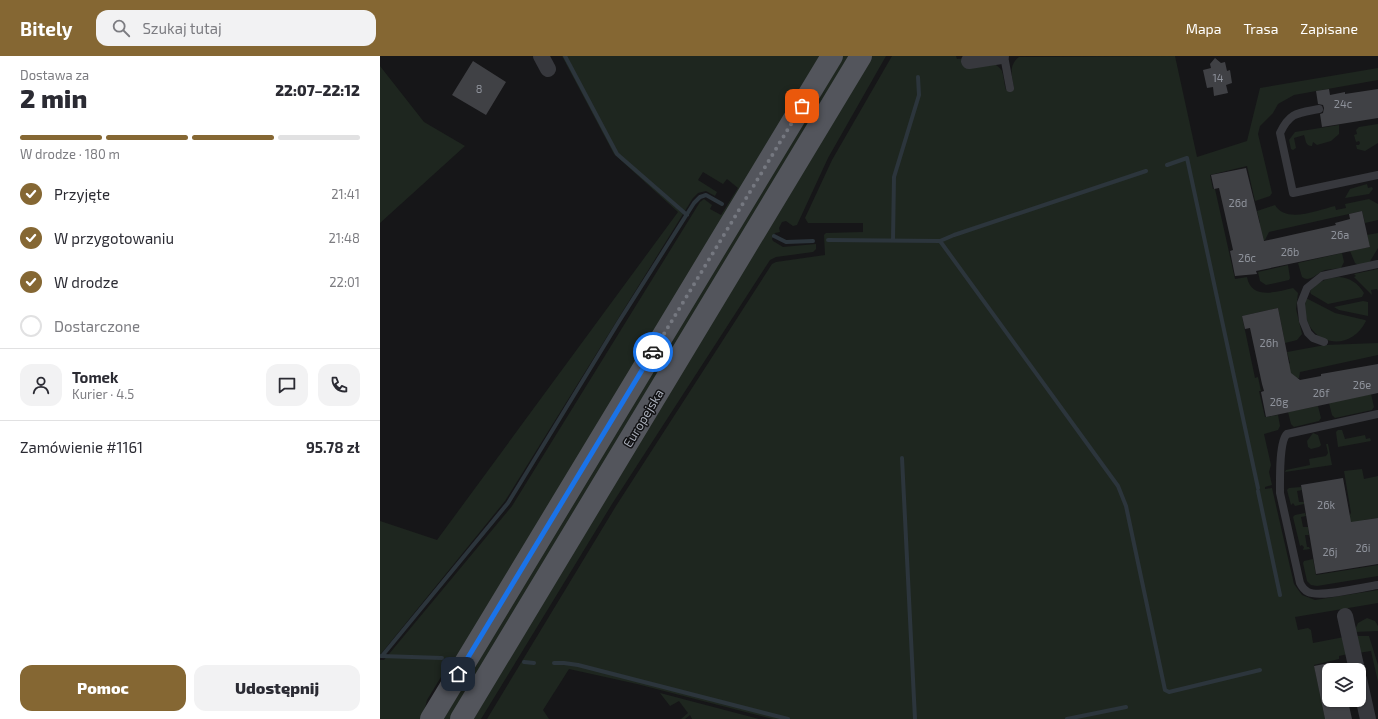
<!DOCTYPE html>
<html lang="pl">
<head>
<meta charset="utf-8">
<style>
  body { margin:0; font-family:"Exo 2",sans-serif; background:#f2f2f3; color:#2b2b33; height:100vh; display:flex; flex-direction:column; font-size:15px; white-space:nowrap }
  * { box-sizing:border-box; margin:0 }
  p { font-size:13px; color:#7c7c81 }
  .icon { flex:none; width:22px; height:22px; fill:none; stroke:currentColor; stroke-width:2; stroke-linecap:round; stroke-linejoin:round }
  .map { position:relative; flex:1; overflow:hidden }
  .drawer { display:flex; flex-direction:column; background:#fff; width:380px }
  .drawer>* { flex:none }
  .buttons { position:absolute; left:942px; top:607px; display:grid; gap:8px }
  .buttons a { display:grid; place-items:center; width:44px; height:44px; border-radius:8px; background:#fff; box-shadow:0 1px 3px #0004; font-size:20px }
  .pin { position:absolute; display:grid; place-items:center; width:34px; height:34px; color:#fff; margin:-17px; border-radius:8px; box-shadow:0 2px 6px #0006 }
  .courier { position:absolute; display:grid; place-items:center; width:40px; height:40px; margin:-20px; border:3px solid #1a73e8; border-radius:50%; background:#fff; color:#222; box-shadow:0 1px 5px #0007 }
  .overview em { font-style:normal; font-weight:800 }
  .overview div { display:flex; flex-direction:column-reverse }
  .overview { display:flex; align-items:center; justify-content:space-between; height:68px; padding:0 20px }
  h1 { font-size:26px; font-weight:800; line-height:30px }
  .bar { display:grid; grid-template-columns:repeat(4,1fr); gap:6px 4px; align-content:center; height:48px; padding:0 20px }
  .bar i { height:5px; border-radius:3px; background:#e1e1e2 }
  .bar .selected { background:#856733 }
  .bar p { grid-column:span 4 }
  .line { display:flex; align-items:center; gap:10px; padding:0 20px; border-top:1px solid #e1e1e2 }
  .line div { flex:1 }
  .round { display:grid; place-items:center; flex:none; width:42px; height:42px; border-radius:12px; background:#f2f2f3 }
  ol { padding:0 20px; list-style:none }
  li { display:flex; align-items:center; gap:12px; height:44px }
  li p { margin-inline-start:auto }
  li .icon { padding:4px; border-radius:50%; background:#856733; color:#fff; stroke-width:4 }
  li:last-child { color:#7c7c81 }
  li i { width:22px; height:22px; border:2px solid #e1e1e2; border-radius:50% }
  .cta { display:flex; gap:8px; margin-top:auto; padding:8px 20px }
  .cta a { flex:1; height:46px; border-radius:12px; background:#856733; color:#fff; font-size:16px; font-weight:800; line-height:46px; text-align:center }
  .cta a+a { background:#f2f2f3; color:#2b2b33 }
  header { display:flex; align-items:center; gap:24px; box-sizing:border-box; height:56px; padding:0 20px; background:#856733; color:#fff }
  header strong { font-size:19px }
  nav { display:flex; gap:22px; margin-inline-start:auto; font-size:14px }
  .search { width:280px; height:36px; background:#f2f2f3; display:flex; align-items:center; gap:10px; box-sizing:border-box; padding:0 14px; border-radius:12px; color:#7c7c81; font-size:15px }
  main { display:flex; flex:1; min-height:0 }
  .map>svg:first-child { display:block }
</style>
</head>
<body>
<header>
<strong>Bitely</strong>
<div class="search"><svg class="icon" aria-label="search" viewBox="0 0 24 24"><circle cx="10" cy="10" r="6"/><path d="M15 15l6 6"/></svg>Szukaj tutaj</div>
<nav><a>Mapa</a><a>Trasa</a><a>Zapisane</a></nav>
</header>
<main>
<section class="drawer">
<div class="overview"><div><h1>2 min</h1><p>Dostawa za</p></div><em>22:07–22:12</em></div>
<div class="bar"><i class="selected"></i><i class="selected"></i><i class="selected"></i><i></i><p>W drodze · 180 m</p></div>
<ol>
<li><svg class="icon" aria-label="check" viewBox="0 0 24 24"><path d="M5 12l5 5 9-10"/></svg>Przyjęte<p>21:41</p></li>
<li><svg class="icon" aria-label="check" viewBox="0 0 24 24"><path d="M5 12l5 5 9-10"/></svg>W przygotowaniu<p>21:48</p></li>
<li><svg class="icon" aria-label="check" viewBox="0 0 24 24"><path d="M5 12l5 5 9-10"/></svg>W drodze<p>22:01</p></li>
<li><i></i>Dostarczone</li>
</ol>
<div class="line" style="height:72px"><a class="round"><svg class="icon" aria-label="person" viewBox="0 0 24 24"><circle cx="12" cy="8" r="4"/><path d="M4 21q1-7 8-7t8 7"/></svg></a><div><b>Tomek</b><p>Kurier · 4.5</p></div><a class="round"><svg class="icon" aria-label="chat" viewBox="0 0 24 24"><path d="M4 5h16v11H9l-5 4z"/></svg></a><a class="round"><svg class="icon" aria-label="phone" viewBox="0 0 24 24"><path d="M5 4h4l2 5-3 2q2 4 5 5l2-3 5 2v4C11 20 4 13 5 4z"/></svg></a></div>
<div class="line" style="height:52px"><div>Zamówienie #1161</div><b>95.78 zł</b></div>
<div class="cta"><a>Pomoc</a><a>Udostępnij</a></div>
</section>
<div class="map">
<svg width="998" height="663" viewBox="0 0 998 663">
  <rect width="100%" height="100%" fill="#161618"/>
  <path fill="#1e261f" d="M 182,0 L 443,0 L 76,607 L 61,621 L 47,644 L 42,663 L 0,663 L 0,604 L 4,604 L 132,450 L 320,146 L 324,143 L 332,149 L 330,153 L 341,159 L 358,132 L 347,123 L 343,128 L 323,116 L 318,124 L 337,136 L 335,140 L 326,135 L 318,137 L 313,142 L 125,445 L 0,599 L 0,465 L 57,484 L 298,156 L 234,98 Z
    M 462,0 L 473,0 L 72,663 L 61,663 Z
    M 491,0 L 506,0 L 448,102 L 417,169 L 413,170 L 406,165 L 402,166 L 399,172 L 400,176 L 395,177 L 392,183 L 393,185 L 403,191 L 436,188 L 436,193 L 433,196 L 396,201 L 390,204 L 232,448 L 101,663 L 90,663 Z
    M 512,0 L 576,0 L 577,3 C 587,1 617,4 622,15 C 624,21 624,28 626,34 L 634,32 C 632,21 628,9 639,1 L 795,0 L 817,101 L 867,85 L 880,32 L 998,12 L 998,24 L 914,39 L 898,48 L 893,57 L 880,70 L 878,78 L 892,137 L 890,140 L 875,145 L 867,110 L 830,119 L 833,133 L 835,133 L 855,223 L 867,221 C 871,244 897,236 913,232 L 918,237 L 916,253 L 922,278 L 917,284 L 905,287 L 898,252 L 862,260 L 875,322 L 878,321 L 881,335 L 879,335 L 885,361 L 898,359 L 900,370 L 898,374 L 884,378 L 891,409 L 889,416 L 892,429 L 885,431 L 885,433 L 892,432 L 914,528 L 922,539 L 935,544 L 998,534 L 998,547 L 915,561 L 918,574 L 928,572 L 931,574 L 933,587 L 964,581 L 968,598 L 959,600 L 959,603 L 934,609 L 945,663 L 393,663 L 257,628 L 189,613 L 163,654 L 169,663 L 107,663 L 236,450 L 392,208 L 396,206 L 445,199 L 444,179 L 446,177 L 483,176 L 483,167 L 428,167 L 425,162 L 452,104 Z
    M 0,10 L 44,66 L 85,90 L 0,167 Z
    M 998,68 L 998,87 L 985,95 L 977,93 L 976,89 L 979,89 L 980,87 L 979,85 L 976,86 L 974,79 L 977,78 L 976,74 L 979,71 Z
    M 959,69 L 959,78 L 951,85 L 937,89 L 933,86 L 932,90 C 925,90 926,84 924,79 L 914,82 L 916,92 L 913,94 L 911,93 L 909,84 L 915,76 Z
    M 987,128 L 988,132 L 992,131 L 993,133 L 989,138 L 965,142 L 970,133 Z
    M 989,143 L 998,148 L 998,164 L 985,167 L 982,155 L 889,176 L 885,184 L 876,186 L 877,167 L 880,167 L 877,155 L 895,149 C 906,168 938,154 955,150 L 956,154 L 966,152 L 965,148 Z
    M 998,177 L 998,192 L 989,207 L 978,209 L 975,207 L 970,195 L 990,191 L 987,179 Z
    M 962,197 L 964,206 L 961,212 C 956,213 950,213 945,214 C 937,217 930,227 922,221 L 918,207 Z
    M 908,209 L 910,222 L 909,224 L 886,229 L 880,225 L 878,216 Z
    M 998,213 L 998,235 L 997,233 L 991,234 L 992,239 L 974,221 L 976,220 L 974,218 Z
    M 959,221 C 970,222 978,227 984,237 L 982,241 L 948,248 L 931,238 L 930,235 C 938,225 947,222 959,221 Z
    M 926,242 L 955,257 L 985,264 L 986,265 C 967,303 917,284 926,242 Z
    M 983,245 L 988,246 L 988,260 L 959,254 L 954,251 Z
    M 998,287 L 998,299 L 920,316 L 919,322 L 911,323 L 908,308 L 910,307 L 907,296 L 945,289 Z
    M 991,338 L 994,351 L 992,354 L 955,362 L 952,359 L 949,347 Z
    M 938,350 L 941,362 L 939,365 L 914,371 L 911,368 L 908,356 Z
    M 958,374 L 962,374 L 965,383 L 985,379 L 986,383 L 990,382 L 991,385 L 958,391 L 956,376 Z
    M 933,377 L 938,379 L 941,389 L 939,391 L 931,393 L 928,391 L 927,385 Z
    M 946,388 L 948,388 L 952,409 L 905,416 L 906,414 L 930,409 L 929,403 L 946,400 L 948,397 Z
    M 982,413 L 984,423 L 998,420 L 998,462 L 984,464 L 976,475 L 966,465 L 971,457 L 964,415 Z
    M 921,431 L 922,434 L 917,435 L 919,446 L 924,446 L 924,448 L 915,450 L 913,447 L 911,449 L 907,434 L 909,432 Z
    M 925,457 L 926,460 L 921,461 L 923,471 L 928,471 L 929,479 L 925,479 L 927,491 L 929,491 L 930,493 L 923,494 L 924,491 L 922,489 L 920,490 L 913,461 L 915,459 Z
    M 933,503 L 936,519 L 998,509 L 998,520 L 937,530 L 931,529 L 927,525 L 923,507 L 924,505 Z
    M 987,562 L 995,565 L 998,570 L 998,575 L 974,576 L 978,567 Z
    M 975,580 L 989,580 L 998,609 L 998,626 L 991,595 L 978,597 Z
    M 280,637 L 379,663 L 312,663 L 310,659 L 305,663 L 301,663 L 308,657 L 299,645 L 290,650 Z"/>
  <g fill="none" stroke-linecap="round" stroke-linejoin="round">
    <path stroke="#2c353c" stroke-width="4" d="M 185,0 L 237,98 L 307,159
      M 787,109 L 807,102 L 878,432
      M 394,180 L 406,186 L 433,185
      M 448,184 L 560,185 L 574,179 L 766,115
      M 513,184 L 514,121 L 539,39 L 538,21
      M 560,185 L 738,430 L 746,450 L 785,634 L 789,636 L 880,614
      M 522,402 L 535,663
      M 878,435 L 900,539
      M 1,600 L 62,602
      M 2,600 L 128,447 L 238,267 L 314,147 L 320,141 L 326,139 L 342,148
      M 144,606 L 154,607
      M 174,607 L 184,607 L 198,609 L 408,663
      M 687,663 L 746,651"/>
  </g>
  <path fill="#404145" d="M 835,2 L 841,7 L 845,6 L 847,15 L 850,14 L 852,27 L 846,29 L 848,37 L 834,40 L 833,31 L 827,32 L 823,14 L 831,12 L 830,8 Z
    M 93,5 L 126,26 L 106,59 L 72,39 Z
    M 949,33 L 950,39 L 965,36 L 965,38 L 998,33 L 998,62 L 942,71 L 940,58 L 943,57 L 944,52 L 943,49 L 938,48 L 936,35 Z
    M 866,112 L 884,185 L 956,169 L 955,167 L 970,163 L 969,158 L 982,155 L 990,191 L 876,215 L 877,218 L 855,220 L 850,195 L 853,194 L 839,132 L 834,133 L 831,119 Z
    M 898,252 L 911,317 L 920,324 L 941,320 L 941,318 L 998,308 L 998,337 L 886,361 L 881,336 L 884,335 L 882,328 L 870,272 L 865,273 L 862,260 Z
    M 963,422 L 971,466 L 998,462 L 998,508 L 936,518 L 921,429 Z
    M 949,607 L 949,644 L 968,645 L 972,663 L 945,663 L 934,610 Z"/>
  <g fill="none" stroke-linecap="round" stroke-linejoin="round">
    <path stroke="#37383d" stroke-width="8" d="M 624,0 L 630,32
      M 939,53 C 918,57 910,56 900,77 L 913,137 L 998,119
      M 944,286 L 933,282 L 928,277 L 923,265 L 921,247 L 927,232 L 942,220 L 998,208
      M 998,358 L 907,378 C 899,385 900,425 900,437 L 920,527 C 922,531 924,534 928,536 C 940,542 983,531 998,529"/>
    <path stroke="#37383d" stroke-width="16" d="M 161,0 L 168,13
      M 589,5 L 621,0
      M 965,560 L 977,614
      M 979,623 L 988,663"/>
    <path stroke="#53555c" stroke-width="22" d="M 51,663 L 452,0
      M 81,663 L 481,0"/>
  </g>
  <g fill="none" stroke-linecap="round" stroke-linejoin="round">
    <path stroke="#757880" stroke-width="4" stroke-dasharray="0 7.2" d="M 273,296 L 422,50"/>
    <path stroke="#1a73e8" stroke-width="5" d="M 78,618 L 273,296"/>
  </g>
  <g text-anchor="middle" dominant-baseline="central" stroke-width="3" stroke-linejoin="round" paint-order="stroke">
    <g font-size="11" fill="#8e929b">
      <text x="838" y="21">14</text>
      <text x="99" y="32">8</text>
      <text x="963" y="47">24c</text>
      <text x="858" y="146">26d</text>
      <text x="960" y="178">26a</text>
      <text x="910" y="195">26b</text>
      <text x="867" y="201">26c</text>
      <text x="889" y="286">26h</text>
      <text x="982" y="328">26e</text>
      <text x="941" y="336">26f</text>
      <text x="899" y="345">26g</text>
      <text x="946" y="448">26k</text>
      <text x="983" y="491">26i</text>
      <text x="950" y="495">26j</text>
    </g>
    <g font-size="13" fill="#a8adb8" stroke="#111113">
      <text transform="translate(263 362) rotate(-59)">Europejska</text>
    </g>
  </g>
</svg>
<div class="buttons">
<a><svg class="icon" aria-label="layers" viewBox="0 0 24 24"><path d="M12 4l9 5-9 5-9-5zM3 14l9 5 9-5"/></svg></a>
</div>
<div class="pin" style="left:422px;top:50px;background:#ea580c"><svg class="icon" aria-label="bag" viewBox="0 0 24 24"><path d="M5 8h14l-1 12H6zM9 8a3 3 0 0 1 6 0"/></svg></div>
<div class="pin" style="left:78px;top:618px;background:#1f2937"><svg class="icon" aria-label="home" viewBox="0 0 24 24"><path d="M3 11l9-7 9 7M6 9v11h12V9"/></svg></div>
<div class="courier" style="left:273px;top:296px"><svg class="icon" aria-label="car" viewBox="0 0 24 24"><path d="M5 17H2v-5l4-1 3-4h7l3 4 3 1v5h-3M9 17h6M6 11h13"/><circle cx="7" cy="17" r="2"/><circle cx="17" cy="17" r="2"/></svg></div>
</div>
</main>
</body>
</html>
